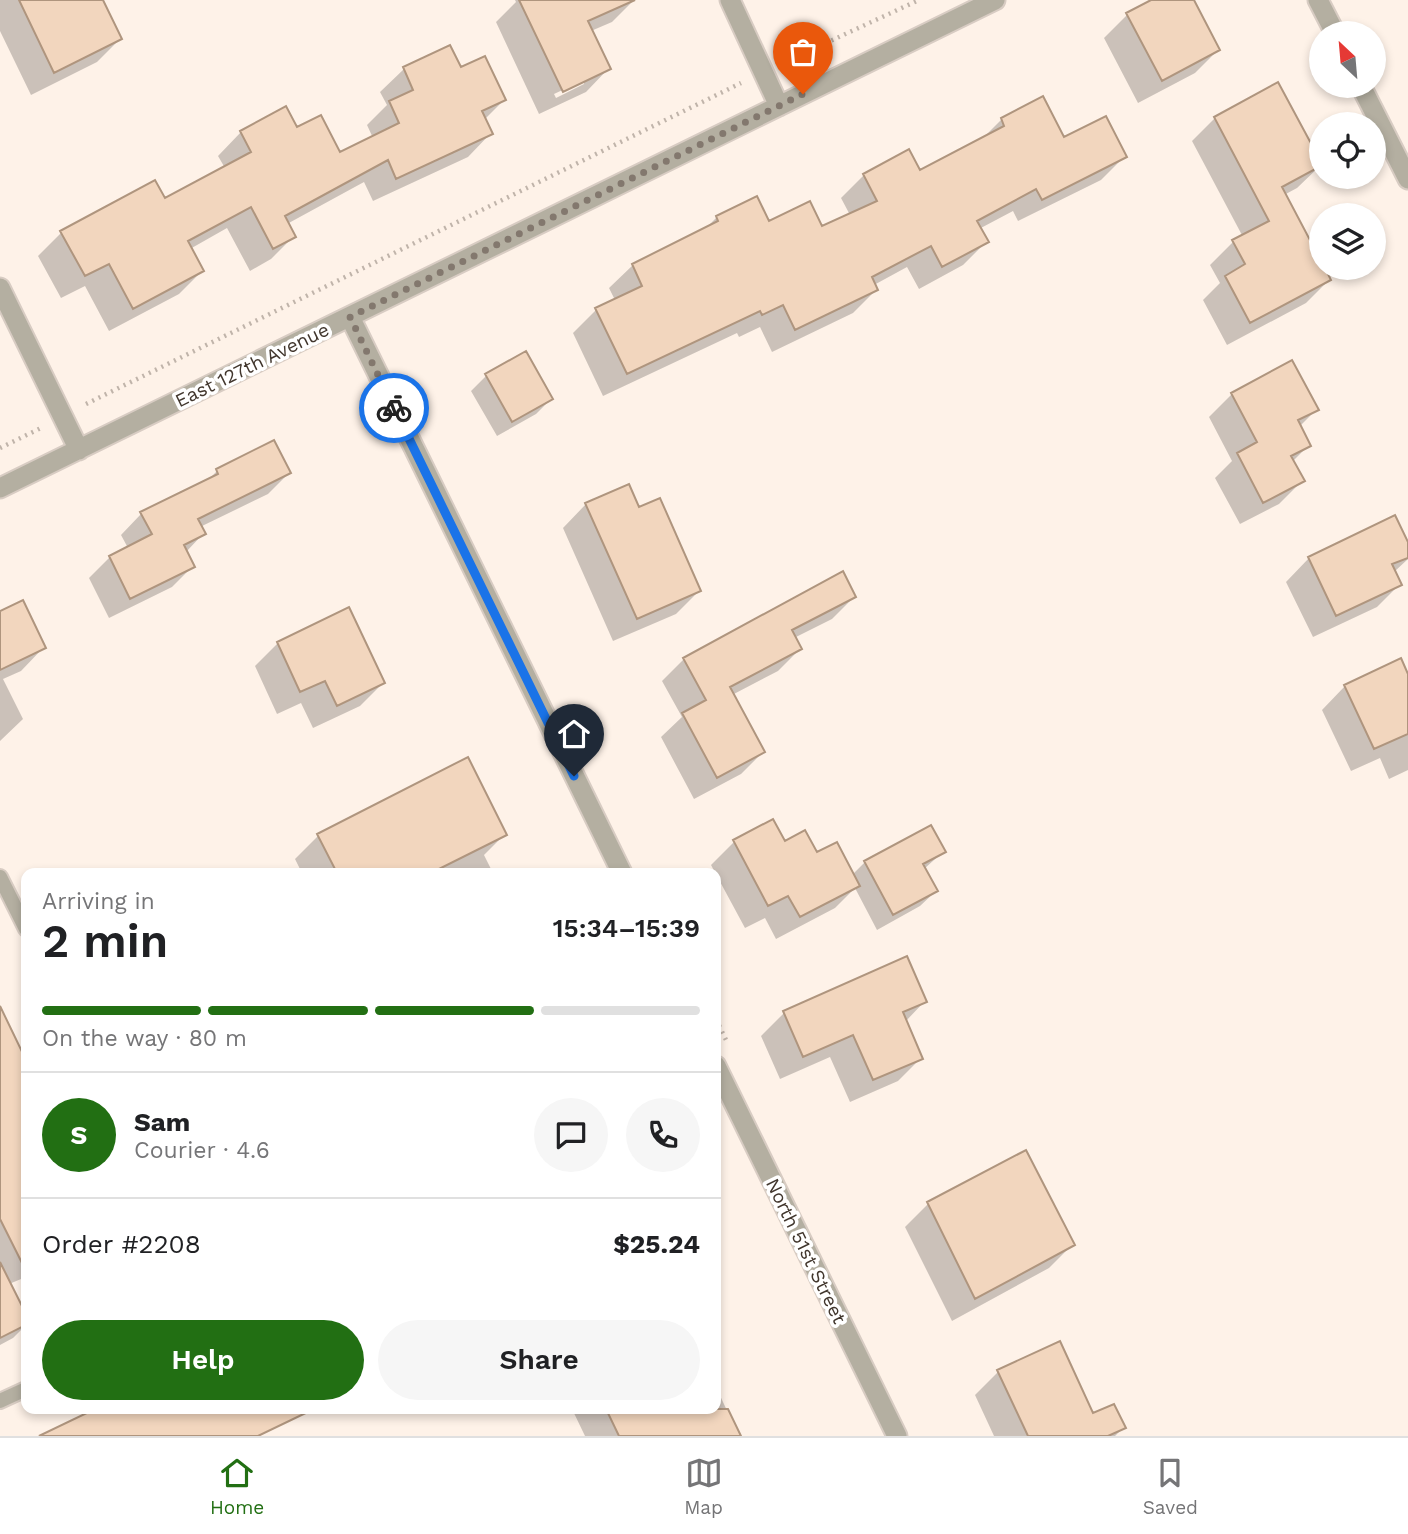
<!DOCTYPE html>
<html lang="en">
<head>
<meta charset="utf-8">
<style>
  body { margin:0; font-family:"Work Sans",sans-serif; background:#f6f6f6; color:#202124; height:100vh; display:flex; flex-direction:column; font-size:26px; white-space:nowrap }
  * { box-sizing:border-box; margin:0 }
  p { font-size:23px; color:#757577 }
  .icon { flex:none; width:38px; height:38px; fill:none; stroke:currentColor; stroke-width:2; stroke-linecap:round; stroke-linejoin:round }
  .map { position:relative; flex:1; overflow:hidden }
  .drawer { position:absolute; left:21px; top:868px; width:700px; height:546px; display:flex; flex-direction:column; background:#fff; border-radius:14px; box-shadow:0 4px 10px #0003 }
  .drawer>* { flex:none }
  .needle { width:46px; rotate:334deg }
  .controls { position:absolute; left:1309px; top:21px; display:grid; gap:14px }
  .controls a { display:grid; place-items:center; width:77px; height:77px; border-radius:50%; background:#fff; box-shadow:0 4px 10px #0003; font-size:35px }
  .pin { position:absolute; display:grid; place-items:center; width:60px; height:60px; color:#fff; margin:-72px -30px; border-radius:50% 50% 50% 0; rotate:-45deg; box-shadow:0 0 7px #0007 }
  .pin .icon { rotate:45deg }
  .courier { position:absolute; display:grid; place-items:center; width:70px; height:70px; margin:-35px; border:5px solid #1a73e8; border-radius:50%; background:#fff; color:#222; box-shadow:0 2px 9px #0007 }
  .summary em { font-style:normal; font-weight:600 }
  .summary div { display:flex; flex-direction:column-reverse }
  .summary { display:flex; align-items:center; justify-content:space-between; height:119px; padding:0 21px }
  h1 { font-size:46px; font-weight:600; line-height:52px }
  .bar { display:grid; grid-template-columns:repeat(4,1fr); gap:10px 7px; align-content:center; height:84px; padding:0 21px }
  .bar i { height:9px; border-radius:5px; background:#e0e0e0 }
  .bar .active { background:#226f13 }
  .bar p { grid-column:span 4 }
  .line { display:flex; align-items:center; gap:18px; padding:0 21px; border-top:2px solid #e0e0e0 }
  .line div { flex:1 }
  .round { display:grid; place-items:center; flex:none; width:74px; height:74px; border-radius:37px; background:#f6f6f6 }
  .action { display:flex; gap:14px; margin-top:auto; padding:14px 21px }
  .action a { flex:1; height:80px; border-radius:42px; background:#226f13; color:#fff; font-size:28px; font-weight:600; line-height:80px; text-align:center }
  .action a+a { background:#f6f6f6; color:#202124 }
  .tabs { display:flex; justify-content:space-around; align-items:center; height:98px; border-top:2px solid #e0e0e0; background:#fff; font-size:19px; color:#757577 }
  .tabs a { display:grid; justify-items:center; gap:4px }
  .tabs .active { color:#226f13 }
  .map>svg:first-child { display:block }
</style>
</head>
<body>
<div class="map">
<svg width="1408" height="1436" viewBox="0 0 1408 1436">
  <rect width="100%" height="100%" fill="#fef2e8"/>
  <path fill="#0003" fill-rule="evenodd" d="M 0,0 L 101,0 L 120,39 L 97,62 L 31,95 L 0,31 Z
    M 515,0 L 634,0 L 612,22 L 591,31 L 609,68 L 586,92 L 539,114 L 496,22 L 516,2 ZM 584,80 L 584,84 L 556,98 L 554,94 Z
    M 1155,0 L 1192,0 L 1218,50 L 1195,73 L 1138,103 L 1104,38 L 1127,15 Z
    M 450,47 L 460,69 L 504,100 L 484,120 L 491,133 L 468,157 L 373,201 L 364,182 L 287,224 L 294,236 L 271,259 L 250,271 L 227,228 L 190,249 L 202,271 L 179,294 L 109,331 L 85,286 L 61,298 L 38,256 L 62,232 L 164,200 L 225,168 L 218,156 L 241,132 L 297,130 L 339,154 L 373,138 L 367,125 L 387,105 L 380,92 L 404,69 Z
    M 1215,118 L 1321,165 L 1297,188 L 1284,195 L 1329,280 L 1306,303 L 1227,345 L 1203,300 L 1220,283 L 1210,265 L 1233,242 L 1243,237 L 1192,141 Z
    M 1002,119 L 1063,140 L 1124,157 L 1101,180 L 1018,221 L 1013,211 L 979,229 L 986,242 L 963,265 L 919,289 L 907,267 L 874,285 L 876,290 L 853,313 L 772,352 L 760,327 L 739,337 L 737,333 L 603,396 L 573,333 L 596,310 L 615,300 L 609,288 L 633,265 L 703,231 L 717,217 L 821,228 L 850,215 L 841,198 L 864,175 L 920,172 L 981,140 Z
    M 486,376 L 551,399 L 536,414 L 497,436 L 471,391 Z
    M 1232,394 L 1317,409 L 1299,427 L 1309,445 L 1292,462 L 1302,481 L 1279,504 L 1240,524 L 1215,478 L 1232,461 L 1209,417 Z
    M 217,471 L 289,473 L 268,494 L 200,527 L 203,534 L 186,552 L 193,566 L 172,587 L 109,618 L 89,578 L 110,557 L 128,548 L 121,535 L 141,514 L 205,483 Z
    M 586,504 L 638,510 L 699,591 L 676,614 L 613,641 L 563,528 Z
    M 1408,546 L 1408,559 L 1394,572 L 1400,584 L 1377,607 L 1313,637 L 1286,582 L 1309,558 Z
    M 854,597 L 832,619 L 794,638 L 800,649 L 778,671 L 732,695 L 763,752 L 741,774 L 694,799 L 661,737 L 682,717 L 662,681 L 684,659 Z
    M 0,613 L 44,647 L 21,671 L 3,679 L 23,719 L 0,741 Z
    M 278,643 L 383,683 L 360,706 L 313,728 L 301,703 L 277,714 L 255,666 Z
    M 1408,678 L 1408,770 L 1389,779 L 1380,758 L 1351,771 L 1322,710 L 1345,686 Z
    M 505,834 L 484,855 L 493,873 L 302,873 L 295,859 L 318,836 Z
    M 734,842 L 784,843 L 816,854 L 852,875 L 865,862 L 944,851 L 924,869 L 936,891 L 920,906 L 877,930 L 855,888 L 835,908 L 776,939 L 765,918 L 745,928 L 711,865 Z
    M 925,1001 L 905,1022 L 921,1058 L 898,1081 L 850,1102 L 830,1057 L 780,1079 L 761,1036 L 784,1013 Z
    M 0,1010 L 26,1063 L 26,1277 L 9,1284 L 26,1318 L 26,1325 L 13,1338 L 0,1345 Z
    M 928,1204 L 1072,1245 L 1049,1268 L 952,1321 L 905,1227 Z
    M 1059,1343 L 1092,1416 L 1124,1427 L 1115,1436 L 994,1436 L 975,1395 L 998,1372 Z
    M 716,1387 L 737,1432 L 733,1436 L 585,1436 L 572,1409 L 716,1409 Z
    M 100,1409 L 256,1409 L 252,1413 L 244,1436 L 43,1436 Z"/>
  <path fill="#f2d6be" stroke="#af957e" stroke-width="2" d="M 19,0 L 103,0 L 122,39 L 54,73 Z
    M 519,0 L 635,0 L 588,21 L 611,69 L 563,92 Z
    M 1151,0 L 1194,0 L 1220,50 L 1162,81 L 1126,13 Z
    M 450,45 L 461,67 L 485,56 L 506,100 L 482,111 L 493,134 L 396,179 L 388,160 L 285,216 L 296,237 L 273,249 L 251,207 L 188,241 L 204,271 L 133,309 L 109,264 L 85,276 L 60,231 L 155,180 L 165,198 L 251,152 L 240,131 L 286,106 L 297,127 L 321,115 L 340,152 L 399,123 L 389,101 L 413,90 L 403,67 Z
    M 1278,82 L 1321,162 L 1321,166 L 1282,187 L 1321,261 L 1321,268 L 1325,268 L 1331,280 L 1250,323 L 1225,276 L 1245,264 L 1232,240 L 1269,221 L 1214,117 Z
    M 1043,96 L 1064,137 L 1106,116 L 1127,157 L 1042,200 L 1036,189 L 977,221 L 989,242 L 942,267 L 931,246 L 872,277 L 878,290 L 795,330 L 783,305 L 762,315 L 760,311 L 627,374 L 595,308 L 642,286 L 632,264 L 718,221 L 716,216 L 757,196 L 769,221 L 810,201 L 822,226 L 877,201 L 863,174 L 909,149 L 920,170 L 1004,126 L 1001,118 Z
    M 526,351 L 553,399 L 512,422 L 485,374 Z
    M 1292,360 L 1319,410 L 1298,420 L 1311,446 L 1291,456 L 1305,481 L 1263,503 L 1237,453 L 1257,442 L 1231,393 Z
    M 274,440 L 291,473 L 198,519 L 206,534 L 184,545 L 195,567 L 130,599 L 109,556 L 152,534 L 140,512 L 218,474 L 216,469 Z
    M 629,484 L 639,507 L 660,498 L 701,591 L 637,619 L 585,503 Z
    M 1395,515 L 1408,542 L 1408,558 L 1392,564 L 1402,585 L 1336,616 L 1308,557 Z
    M 843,571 L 856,597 L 792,630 L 802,649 L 730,687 L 765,752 L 717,778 L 682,713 L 706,700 L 683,658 Z
    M 23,600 L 46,648 L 0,670 L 0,611 Z
    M 349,607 L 385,683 L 337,706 L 325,681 L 300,692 L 277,642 Z
    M 1401,658 L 1408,674 L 1408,734 L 1374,749 L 1344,685 Z
    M 468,757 L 507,835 L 431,873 L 337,873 L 317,834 Z
    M 773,819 L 785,841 L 805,830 L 817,852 L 837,842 L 860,886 L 800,917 L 788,896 L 768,906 L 733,840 Z
    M 931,825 L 946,852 L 923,864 L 938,891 L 893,915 L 864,861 Z
    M 907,956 L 927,1002 L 903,1012 L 923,1059 L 873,1080 L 853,1035 L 803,1057 L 783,1011 Z
    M 0,1006 L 26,1060 L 26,1271 L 0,1219 Z
    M 1026,1150 L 1075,1245 L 975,1299 L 927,1202 Z
    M 0,1262 L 26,1314 L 26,1325 L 0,1338 Z
    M 1060,1341 L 1093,1413 L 1114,1404 L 1126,1428 L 1108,1436 L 1028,1436 L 997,1370 Z
    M 95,1409 L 314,1409 L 258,1436 L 39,1436 Z
    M 606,1409 L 728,1409 L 741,1436 L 619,1436 Z"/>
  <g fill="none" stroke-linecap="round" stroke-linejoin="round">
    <defs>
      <path id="service" d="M 0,877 L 26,929
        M 0,1401 L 26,1389"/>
      <path id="minor" d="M 730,0 L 779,106
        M 1318,0 L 1335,33
        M 1361,86 L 1408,179
        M 0,288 L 79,450
        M 350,317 L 622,873
        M 0,488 L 995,0
        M 716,1066 L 897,1436"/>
    </defs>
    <use href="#service" stroke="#d8ccc3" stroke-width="18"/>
    <use href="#minor" stroke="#d8ccc3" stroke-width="23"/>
    <path stroke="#c0b4aa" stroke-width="4.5" stroke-dasharray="2 5" stroke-linecap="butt" d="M 787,61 L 919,0
      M 86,404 L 741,83
      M 0,448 L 41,428
      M 716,1019 L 727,1042"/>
    <use href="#service" stroke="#b4afa1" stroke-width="14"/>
    <use href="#minor" stroke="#b4afa1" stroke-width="19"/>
  </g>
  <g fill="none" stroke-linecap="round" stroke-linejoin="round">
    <path stroke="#83786e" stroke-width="7" stroke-dasharray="0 12.6" d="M 394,408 L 350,317 L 803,94"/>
    <path stroke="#1a73e8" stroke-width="9" d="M 394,408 L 574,776"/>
  </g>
  <g text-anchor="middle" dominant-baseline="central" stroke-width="7" stroke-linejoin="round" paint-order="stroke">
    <g font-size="19" fill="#41362d" stroke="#fff">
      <text transform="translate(252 365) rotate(-26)">East 127th Avenue</text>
      <text transform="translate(806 1251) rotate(64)">North 51st Street</text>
    </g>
  </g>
</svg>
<div class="controls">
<a><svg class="needle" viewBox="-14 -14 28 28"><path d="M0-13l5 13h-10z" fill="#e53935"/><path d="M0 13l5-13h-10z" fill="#757577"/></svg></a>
<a><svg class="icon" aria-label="locate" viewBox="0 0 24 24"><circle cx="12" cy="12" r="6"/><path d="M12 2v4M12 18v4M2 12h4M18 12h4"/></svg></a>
<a><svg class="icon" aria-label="layers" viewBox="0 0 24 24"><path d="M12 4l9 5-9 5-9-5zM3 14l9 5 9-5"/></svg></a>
</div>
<div class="pin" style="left:803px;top:94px;background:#ea580c"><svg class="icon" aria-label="bag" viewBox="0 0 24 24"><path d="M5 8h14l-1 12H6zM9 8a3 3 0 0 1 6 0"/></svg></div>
<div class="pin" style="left:574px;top:776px;background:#1f2937"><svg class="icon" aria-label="home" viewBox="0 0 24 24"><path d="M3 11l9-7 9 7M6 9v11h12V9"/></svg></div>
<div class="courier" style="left:394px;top:408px"><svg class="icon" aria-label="bike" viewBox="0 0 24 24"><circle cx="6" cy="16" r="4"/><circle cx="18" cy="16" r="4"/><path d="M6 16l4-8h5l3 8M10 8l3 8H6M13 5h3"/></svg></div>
<section class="drawer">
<div class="summary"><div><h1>2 min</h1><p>Arriving in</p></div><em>15:34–15:39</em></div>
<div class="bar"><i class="active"></i><i class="active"></i><i class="active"></i><i></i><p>On the way · 80 m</p></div>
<div class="line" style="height:126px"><b class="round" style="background:#226f13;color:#fff">S</b><div><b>Sam</b><p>Courier · 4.6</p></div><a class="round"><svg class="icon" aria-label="chat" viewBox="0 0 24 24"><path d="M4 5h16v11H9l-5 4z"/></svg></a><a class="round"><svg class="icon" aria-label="phone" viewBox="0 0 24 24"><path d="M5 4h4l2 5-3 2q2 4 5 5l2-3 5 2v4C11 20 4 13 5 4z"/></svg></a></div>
<div class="line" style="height:91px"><div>Order #2208</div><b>$25.24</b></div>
<div class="action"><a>Help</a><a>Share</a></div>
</section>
</div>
<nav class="tabs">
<a class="active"><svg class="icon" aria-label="home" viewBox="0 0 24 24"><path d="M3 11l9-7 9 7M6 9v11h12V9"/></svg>Home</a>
<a><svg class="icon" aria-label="map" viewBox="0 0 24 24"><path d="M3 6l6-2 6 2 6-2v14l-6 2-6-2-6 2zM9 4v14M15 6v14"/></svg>Map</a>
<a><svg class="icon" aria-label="saved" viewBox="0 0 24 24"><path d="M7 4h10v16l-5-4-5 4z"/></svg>Saved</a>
</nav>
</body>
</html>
